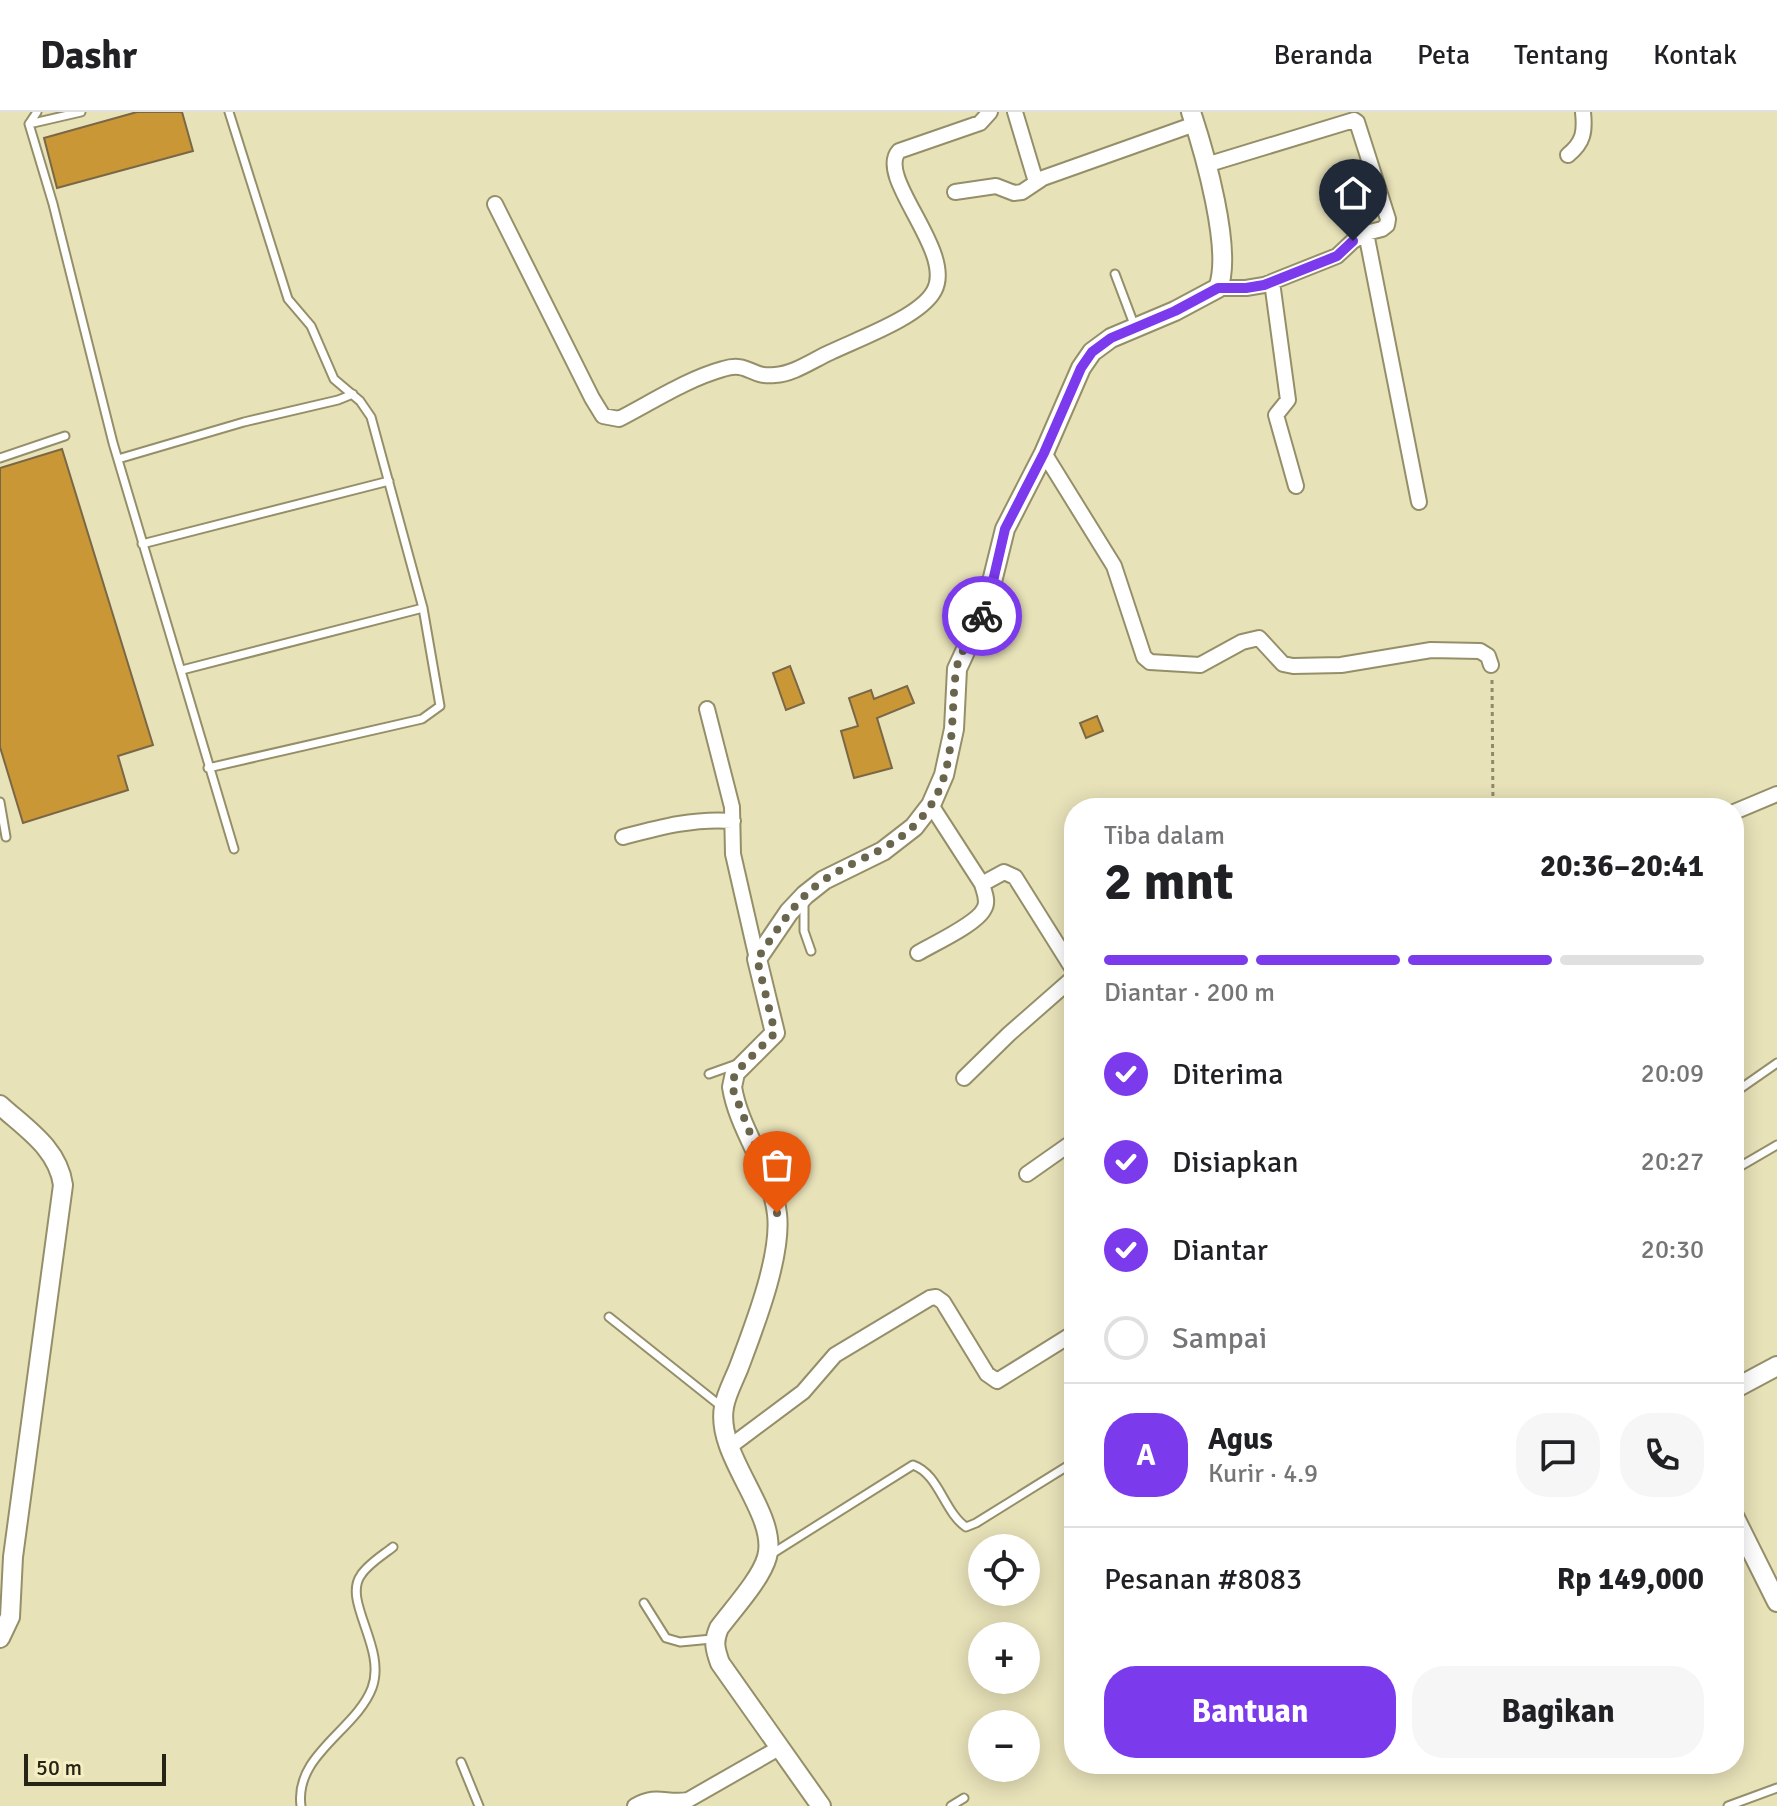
<!DOCTYPE html>
<html lang="id">
<head>
<meta charset="utf-8">
<style>
  body { margin:0; font-family:Signika,sans-serif; background:#f6f6f6; color:#202124; height:100vh; display:flex; flex-direction:column; font-size:30px; white-space:nowrap }
  * { box-sizing:border-box; margin:0 }
  p { font-size:26px; color:#757577 }
  .icon { flex:none; width:44px; height:44px; fill:none; stroke:currentColor; stroke-width:2; stroke-linecap:round; stroke-linejoin:round }
  .map { position:relative; flex:1; overflow:hidden }
  .details { position:absolute; left:1064px; top:686px; width:680px; height:976px; display:flex; flex-direction:column; background:#fff; border-radius:32px; box-shadow:0 4px 20px #0003 }
  .details>* { flex:none }
  .buttons { position:absolute; left:968px; top:1422px; display:grid; gap:16px }
  .buttons a { display:grid; place-items:center; width:72px; height:72px; border-radius:50%; background:#fff; box-shadow:0 4px 20px #0003; font-size:40px }
  .scale { position:absolute; left:24px; bottom:20px; width:142px; box-sizing:border-box; padding-left:8px; border:4px solid #262414; border-top:0; font-size:22px; line-height:28px; white-space:nowrap; color:#262414; -webkit-text-stroke:6px #f6efc6; paint-order:stroke }
  .pin { position:absolute; display:grid; place-items:center; width:68px; height:68px; color:#fff; margin:-82px -34px; border-radius:50% 50% 50% 0; rotate:-45deg; box-shadow:0 0 8px #0007 }
  .pin .icon { rotate:45deg }
  .courier { position:absolute; display:grid; place-items:center; width:80px; height:80px; margin:-40px; border:6px solid #7c3aed; border-radius:50%; background:#fff; color:#222; box-shadow:0 2px 10px #0007 }
  .head em { font-style:normal; font-weight:800 }
  .head div { display:flex; flex-direction:column-reverse }
  .head { display:flex; align-items:center; justify-content:space-between; height:136px; padding:0 40px }
  h1 { font-size:52px; font-weight:800; line-height:60px }
  .bar { display:grid; grid-template-columns:repeat(4,1fr); gap:12px 8px; align-content:center; height:96px; padding:0 40px }
  .bar i { height:10px; border-radius:6px; background:#e0e0e0 }
  .bar .selected { background:#7c3aed }
  .bar p { grid-column:span 4 }
  .line { display:flex; align-items:center; gap:20px; padding:0 40px; border-top:2px solid #e0e0e0 }
  .line div { flex:1 }
  .round { display:grid; place-items:center; flex:none; width:84px; height:84px; border-radius:32px; background:#f6f6f6 }
  ol { padding:0 40px; list-style:none }
  li { display:flex; align-items:center; gap:24px; height:88px }
  li p { margin-inline-start:auto }
  li .icon { padding:8px; border-radius:50%; background:#7c3aed; color:#fff; stroke-width:4 }
  li:last-child { color:#757577 }
  li i { width:44px; height:44px; border:4px solid #e0e0e0; border-radius:50% }
  .action { display:flex; gap:16px; margin-top:auto; padding:16px 40px }
  .action a { flex:1; height:92px; border-radius:32px; background:#7c3aed; color:#fff; font-size:32px; font-weight:800; line-height:92px; text-align:center }
  .action a+a { background:#f6f6f6; color:#202124 }
  header { display:flex; align-items:center; gap:48px; box-sizing:border-box; height:112px; padding:0 40px; background:#fff; border-bottom:2px solid #e0e0e0 }
  header strong { font-size:38px }
  nav { display:flex; gap:44px; margin-inline-start:auto; font-size:28px }
  .map>svg:first-child { display:block }
</style>
</head>
<body>
<header>
<strong>Dashr</strong>
<nav><a>Beranda</a><a>Peta</a><a>Tentang</a><a>Kontak</a></nav>
</header>
<div class="map">
<svg width="1777" height="1694" viewBox="0 0 1777 1694">
  <rect width="100%" height="100%" fill="#e8e2b9"/>
  <path fill="#c99736" stroke="#7a6746" stroke-width="2" d="M 137,0 L 182,0 L 193,39 L 57,76 L 44,26 Z
    M 62,337 L 153,633 L 118,644 L 128,678 L 23,711 L 0,635 L 0,356 Z
    M 790,554 L 804,591 L 786,598 L 773,561 Z
    M 907,574 L 914,591 L 877,606 L 892,656 L 854,666 L 841,619 L 858,614 L 849,586 L 871,578 L 874,587 Z
    M 1097,604 L 1103,619 L 1086,626 L 1080,611 Z"/>
  <g fill="none" stroke-linecap="round" stroke-linejoin="round">
    <defs>
      <path id="service" d="M 37,0 L 29,12 L 53,92 L 113,331 L 234,737
        M 29,12 L 81,0
        M 1115,162 L 1135,215
        M 0,346 L 65,324
        M 118,347 L 244,310 L 338,288 L 353,282
        M 142,432 L 389,369
        M 182,558 L 423,496
        M 208,656 L 422,607 L 440,594 L 423,496 L 371,305 L 360,289 L 334,267 L 311,214 L 288,187 L 229,0
        M 0,690 L 6,725
        M 804,789 L 804,819 L 811,839
        M 709,962 L 737,952
        M 1734,981 L 1777,951
        M 1734,1058 L 1777,1033
        M 609,1205 L 722,1295
        M 770,1443 L 913,1353 C 939,1362 944,1400 966,1415 L 976,1411 L 1074,1350
        M 644,1491 L 666,1526 L 680,1530 L 712,1527
        M 461,1650 L 479,1694
        M 301,1694 C 294,1643 356,1618 372,1576 C 387,1536 342,1489 361,1463 C 368,1452 383,1443 393,1435
        M 951,1694 L 964,1686
        M 1728,1694 L 1777,1676"/>
      <path id="minor" d="M 1015,0 L 1036,70
        M 1568,43 C 1584,30 1585,19 1583,0
        M 1206,53 L 1354,8 L 1357,10 L 1388,107 L 1387,113 L 1382,117 L 1366,121 L 1353,129 L 1337,144 L 1264,173 L 1246,176 L 1218,176
        M 955,80 L 996,74 L 1014,81 L 1022,80 L 1043,66 L 1195,12
        M 495,92 L 592,286 L 603,304 L 619,307 C 652,290 687,267 723,257 C 749,249 750,266 775,263 C 794,262 813,248 831,240 C 858,227 920,205 934,179 C 956,140 875,65 899,39 L 980,11 L 990,0
        M 1366,121 L 1419,390
        M 1272,170 L 1288,288 L 1276,303 L 1296,374
        M 1044,341 L 1114,454 L 1144,545 L 1150,550 L 1200,553 L 1242,530 L 1259,526 L 1283,552 L 1293,554 L 1341,553 L 1431,538 L 1480,539 L 1488,544 L 1491,553
        M 707,597 L 732,695 L 733,742 L 757,847
        M 1734,700 L 1777,682
        M 623,725 C 661,715 694,706 733,709
        M 982,772 L 1004,760 L 1015,765 L 1074,859
        M 918,841 C 933,832 977,812 984,797 C 989,789 984,780 982,772 L 931,693
        M 964,966 L 1009,922 L 1074,865
        M 1027,1062 L 1074,1029
        M 728,1336 L 803,1280 L 835,1243 L 930,1186 L 936,1185 L 943,1190 L 987,1262 L 997,1269 L 1074,1221
        M 635,1694 C 657,1681 666,1692 688,1688 L 779,1636"/>
      <path id="tertiary" d="M 0,993 C 25,1016 58,1036 63,1073 L 13,1445 L 10,1505 L 0,1526
        M 1734,1277 L 1777,1254
        M 1734,1404 L 1777,1490
        M 821,1694 L 720,1551 C 715,1537 713,1530 719,1516 C 733,1497 761,1467 767,1445 C 779,1402 715,1344 724,1295 C 726,1282 734,1268 739,1255 C 754,1215 782,1144 777,1102 C 772,1057 739,1019 732,975 L 735,961 L 775,921 L 757,847 L 789,800 L 805,783 L 824,768 L 883,739 L 914,715 L 931,693 L 944,663 L 954,617 L 957,557 L 986,494 L 1005,417 L 1044,341 L 1081,256 L 1092,240 L 1111,226 L 1175,199 L 1218,176 C 1233,139 1204,39 1191,0"/>
    </defs>
    <use href="#service" stroke="#958f69" stroke-width="11"/>
    <use href="#minor" stroke="#958f69" stroke-width="18"/>
    <use href="#tertiary" stroke="#958f69" stroke-width="22"/>
    <path stroke="#8e8a6d" stroke-width="3" stroke-dasharray="4 4" stroke-linecap="butt" d="M 1492,568 L 1493,696"/>
    <use href="#service" stroke="#fff" stroke-width="7"/>
    <use href="#minor" stroke="#fff" stroke-width="14"/>
    <use href="#tertiary" stroke="#fff" stroke-width="18"/>
  </g>
  <g fill="none" stroke-linecap="round" stroke-linejoin="round">
    <path stroke="#6a664e" stroke-width="8" stroke-dasharray="0 14.4" d="M 777,1101 L 772,1077 L 732,975 L 735,961 L 775,921 L 757,847 C 777,819 794,788 824,768 C 863,742 899,738 929,696 C 957,656 950,605 956,559 C 959,540 974,522 982,504"/>
    <path stroke="#7c3aed" stroke-width="10" d="M 982,504 L 993,469 L 1005,417 L 1044,341 L 1081,256 L 1092,240 L 1111,226 L 1175,199 L 1218,176 L 1246,176 L 1264,173 L 1337,144 L 1353,129"/>
  </g>
</svg>
<div class="buttons">
<a><svg class="icon" aria-label="locate" viewBox="0 0 24 24"><circle cx="12" cy="12" r="6"/><path d="M12 2v4M12 18v4M2 12h4M18 12h4"/></svg></a>
<a>+</a>
<a>−</a>
</div>
<div class="scale">50 m</div>
<div class="pin" style="left:777px;top:1101px;background:#ea580c"><svg class="icon" aria-label="bag" viewBox="0 0 24 24"><path d="M5 8h14l-1 12H6zM9 8a3 3 0 0 1 6 0"/></svg></div>
<div class="pin" style="left:1353px;top:129px;background:#1f2937"><svg class="icon" aria-label="home" viewBox="0 0 24 24"><path d="M3 11l9-7 9 7M6 9v11h12V9"/></svg></div>
<div class="courier" style="left:982px;top:504px"><svg class="icon" aria-label="bike" viewBox="0 0 24 24"><circle cx="6" cy="16" r="4"/><circle cx="18" cy="16" r="4"/><path d="M6 16l4-8h5l3 8M10 8l3 8H6M13 5h3"/></svg></div>
<section class="details">
<div class="head"><div><h1>2 mnt</h1><p>Tiba dalam</p></div><em>20:36–20:41</em></div>
<div class="bar"><i class="selected"></i><i class="selected"></i><i class="selected"></i><i></i><p>Diantar · 200 m</p></div>
<ol>
<li><svg class="icon" aria-label="check" viewBox="0 0 24 24"><path d="M5 12l5 5 9-10"/></svg>Diterima<p>20:09</p></li>
<li><svg class="icon" aria-label="check" viewBox="0 0 24 24"><path d="M5 12l5 5 9-10"/></svg>Disiapkan<p>20:27</p></li>
<li><svg class="icon" aria-label="check" viewBox="0 0 24 24"><path d="M5 12l5 5 9-10"/></svg>Diantar<p>20:30</p></li>
<li><i></i>Sampai</li>
</ol>
<div class="line" style="height:144px"><b class="round" style="background:#7c3aed;color:#fff">A</b><div><b>Agus</b><p>Kurir · 4.9</p></div><a class="round"><svg class="icon" aria-label="chat" viewBox="0 0 24 24"><path d="M4 5h16v11H9l-5 4z"/></svg></a><a class="round"><svg class="icon" aria-label="phone" viewBox="0 0 24 24"><path d="M5 4h4l2 5-3 2q2 4 5 5l2-3 5 2v4C11 20 4 13 5 4z"/></svg></a></div>
<div class="line" style="height:104px"><div>Pesanan #8083</div><b>Rp 149,000</b></div>
<div class="action"><a>Bantuan</a><a>Bagikan</a></div>
</section>
</div>
</body>
</html>
